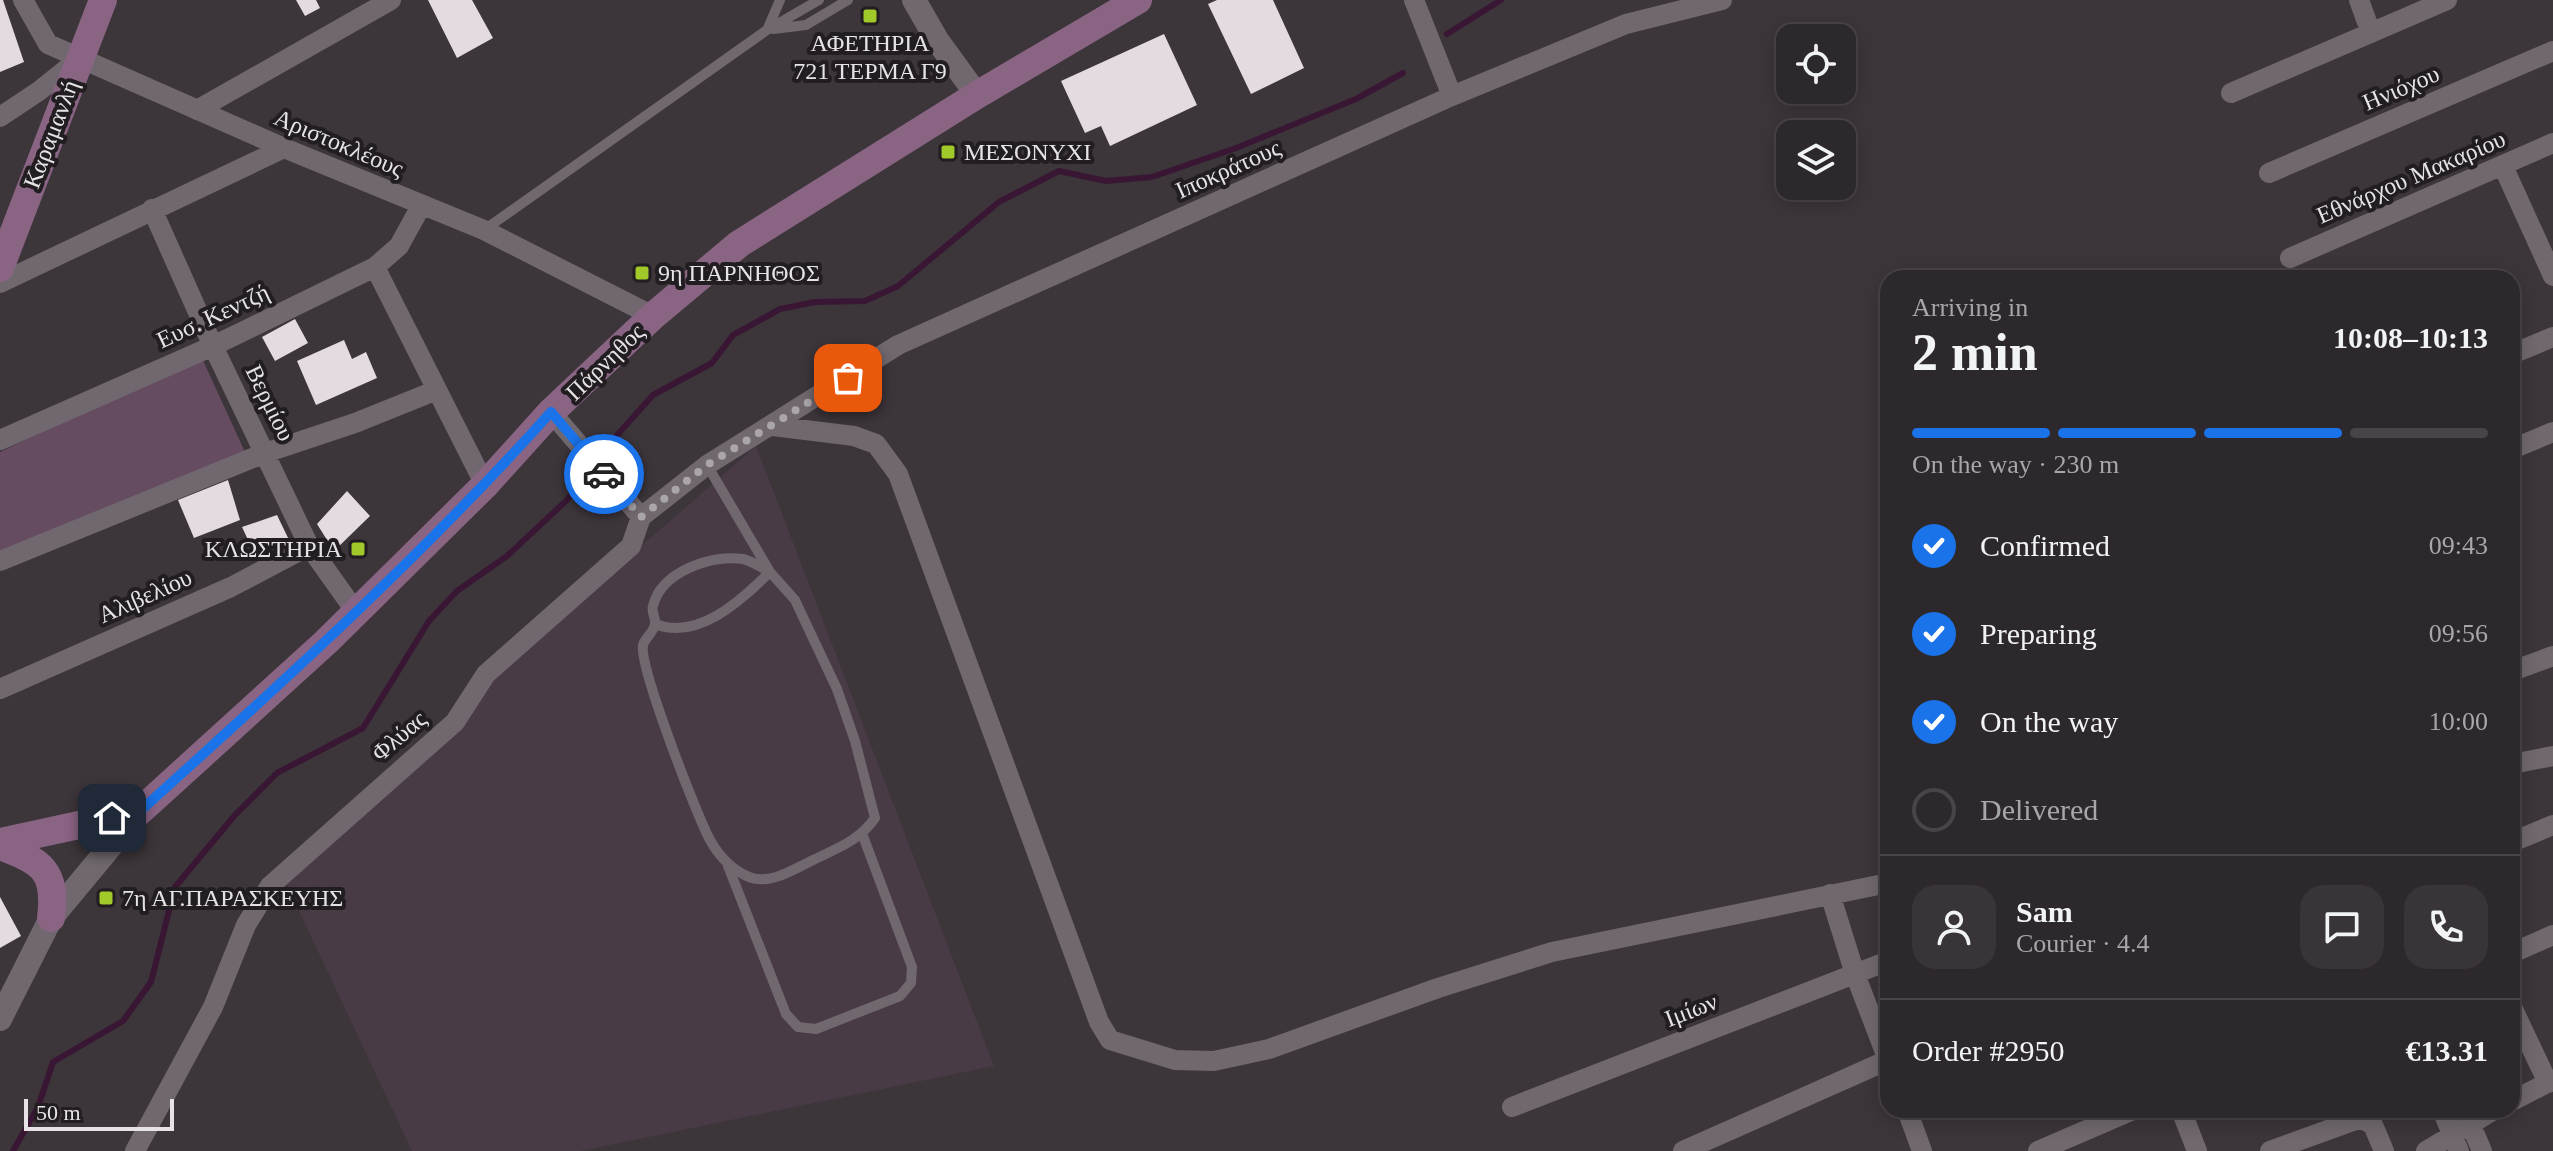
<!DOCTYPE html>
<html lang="en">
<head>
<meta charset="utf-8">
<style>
  body { margin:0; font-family:"Times New Roman",serif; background:#393438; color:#f1f3f6; height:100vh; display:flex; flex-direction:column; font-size:30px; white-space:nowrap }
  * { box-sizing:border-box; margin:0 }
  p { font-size:26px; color:#a7a6a9 }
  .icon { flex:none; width:44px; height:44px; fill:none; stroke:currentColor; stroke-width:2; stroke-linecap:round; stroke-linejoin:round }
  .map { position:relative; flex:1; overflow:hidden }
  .details { position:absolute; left:1880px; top:270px; width:640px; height:848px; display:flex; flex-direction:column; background:#2d282c; border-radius:24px; box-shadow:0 4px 20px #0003,0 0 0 2px #484448 }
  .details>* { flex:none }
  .controls { position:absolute; left:1776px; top:24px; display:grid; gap:16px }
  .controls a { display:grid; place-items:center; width:80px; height:80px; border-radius:16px; background:#2d282c; box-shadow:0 4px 20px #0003,0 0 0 2px #484448; font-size:40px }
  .scale { position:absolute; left:24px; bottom:20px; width:150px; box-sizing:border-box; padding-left:8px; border:4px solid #e6e2e5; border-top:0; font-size:22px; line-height:28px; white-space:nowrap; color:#e6e2e5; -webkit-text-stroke:6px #211d20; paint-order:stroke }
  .pin { position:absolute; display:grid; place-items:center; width:68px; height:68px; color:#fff; margin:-34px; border-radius:16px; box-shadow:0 4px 12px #0006 }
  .courier { position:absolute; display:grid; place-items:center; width:80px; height:80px; margin:-40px; border:6px solid #1a73e8; border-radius:50%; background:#fff; color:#222; box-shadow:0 2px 10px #0007 }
  .headline em { font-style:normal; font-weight:700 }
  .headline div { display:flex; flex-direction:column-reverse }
  .headline { display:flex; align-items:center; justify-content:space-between; height:136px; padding:0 32px }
  h1 { font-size:52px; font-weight:700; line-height:60px }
  .bar { display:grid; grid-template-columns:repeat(4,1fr); gap:12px 8px; align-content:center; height:96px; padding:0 32px }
  .bar i { height:10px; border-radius:6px; background:#484448 }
  .bar .active { background:#1a73e8 }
  .bar p { grid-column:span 4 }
  .line { display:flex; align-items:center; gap:20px; padding:0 32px; border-top:2px solid #484448 }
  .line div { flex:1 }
  .round { display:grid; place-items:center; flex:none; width:84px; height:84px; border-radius:24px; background:#393438 }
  ol { padding:0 32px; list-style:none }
  li { display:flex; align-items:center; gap:24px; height:88px }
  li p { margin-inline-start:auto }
  li .icon { padding:8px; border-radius:50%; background:#1a73e8; color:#fff; stroke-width:4 }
  li:last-child { color:#a7a6a9 }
  li i { width:44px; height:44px; border:4px solid #484448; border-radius:50% }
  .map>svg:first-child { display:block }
</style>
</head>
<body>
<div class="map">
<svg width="2553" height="1151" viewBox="0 0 2553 1151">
  <rect width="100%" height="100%" fill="#3c353a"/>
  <path fill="#483b45" d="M 756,446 L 994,1066 L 581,1151 L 412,1151 L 284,879 L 494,674 Z"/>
  <path fill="#664c61" d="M 201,356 L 245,452 L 0,551 L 0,452 Z"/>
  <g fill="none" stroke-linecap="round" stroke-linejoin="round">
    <path stroke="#391734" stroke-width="6" d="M 1447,34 L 1501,0
      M 13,1151 L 38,1107 L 53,1062 L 123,1021 L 151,982 L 175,887 L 235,815 L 277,773 L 363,728 L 429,621 L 457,591 L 507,556 L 567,500 L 618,434 L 653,395 L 712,363 L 733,335 L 780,309 L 815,302 L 865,301 L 898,286 L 999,202 L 1059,171 L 1106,181 L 1152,177 L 1236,148 L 1356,99 L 1403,73"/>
  </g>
  <path fill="#e4dbe2" d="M 0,0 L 3,0 L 24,62 L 0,72 Z
    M 296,0 L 316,0 L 320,8 L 305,16 Z
    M 428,0 L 472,0 L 493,38 L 457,58 Z
    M 1217,0 L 1273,0 L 1304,68 L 1251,94 L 1208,4 Z
    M 1164,34 L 1197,105 L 1110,146 L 1101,126 L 1085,133 L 1061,81 Z
    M 295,319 L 308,343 L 275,361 L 262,337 Z
    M 344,340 L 352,359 L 366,352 L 377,378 L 316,405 L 297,361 Z
    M 228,480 L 240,520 L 194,538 L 178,500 Z
    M 347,491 L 370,516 L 334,551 L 317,524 Z
    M 277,515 L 290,542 L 256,557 L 242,527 Z
    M 0,897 L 21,936 L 0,948 Z"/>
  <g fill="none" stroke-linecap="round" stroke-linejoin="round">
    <path stroke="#70686e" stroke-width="10" d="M 768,28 L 780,0
      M 773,29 L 806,25 L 848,0
      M 484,230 L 767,30 L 819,0
      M 707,465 L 770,572 L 795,600 L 810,632 L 837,689 L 855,741 L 875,818 C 858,842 837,848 811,861 C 793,870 769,885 749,877 C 732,870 719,856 710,840 C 697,816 639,667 643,645 C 645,638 654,632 655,624 C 656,618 651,612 653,606 C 661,572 711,554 743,559 C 752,561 762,568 770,572
      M 655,624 C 699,641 741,600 770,572
      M 728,866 L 786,1014 L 798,1027 L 816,1029 L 900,996 L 911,983 L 912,967 L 863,836"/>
    <path stroke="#70686e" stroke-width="20" d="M 23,0 L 48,44 L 284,148 L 484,230 L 653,316
      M 1414,0 L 1452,96
      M 2359,0 L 2371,33
      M 2231,93 L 2447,0
      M 197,110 L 391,0
      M 0,117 L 39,91 L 79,59
      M 2503,166 L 2553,276
      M 2269,173 L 2553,51
      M 152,209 L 213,346 L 309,546 L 356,612
      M 2290,258 L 2553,143
      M 375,267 L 485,485
      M 0,283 L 284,148
      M 2512,354 L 2553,337
      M 551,412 L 641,517
      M 773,426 L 854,436 L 876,444 L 898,474 L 1099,1022 L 1110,1040 L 1175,1060 L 1214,1061 L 1269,1049 L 1438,988 L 1552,952 L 1888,883
      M 0,440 L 213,346 L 375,267 L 399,246 L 421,206
      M 2512,449 L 2553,432
      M 0,561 L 265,453 L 355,423 L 437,390
      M 2512,671 L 2553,656
      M 0,689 L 231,587 L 309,546
      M 2512,764 L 2553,756
      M 2512,842 L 2553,825
      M 2512,953 L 2553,935
      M 2512,1007 L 2548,1083
      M 2512,1101 L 2553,1080
      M 1512,1107 L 1888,961
      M 1907,1110 L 1922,1151
      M 2181,1110 L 2197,1151
      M 2442,1110 L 2459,1151
      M 2470,1123 L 2482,1151
      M 135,1151 L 213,1007 L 246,925 L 270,886 L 455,722 L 486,674 L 631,546 L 641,517 L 707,465 L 898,345 L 1452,96 L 1626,24 L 1722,0
      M 1683,1151 L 1888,1060 L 1855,974 L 1830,894
      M 2038,1151 L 2133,1110
      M 2270,1151 L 2361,1118 L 2373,1125 L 2384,1151
      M 2426,1151 L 2494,1110"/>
    <path stroke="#70686e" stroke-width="24" d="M 914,0 L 937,40 L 977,95
      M 0,1019 L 51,918 L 139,812"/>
    <path stroke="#896483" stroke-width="28" d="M 0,268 L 103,0
      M 0,842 L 139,812 L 326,642 L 485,485 L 551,412 L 653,316 L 739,244 L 977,95 L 1138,0
      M 0,846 C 42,861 57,871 51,918"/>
  </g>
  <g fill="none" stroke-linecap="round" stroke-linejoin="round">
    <path stroke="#aaa5a9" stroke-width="8" stroke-dasharray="0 14.4" d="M 604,474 L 641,517 L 707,465 L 848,378"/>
    <path stroke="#1a73e8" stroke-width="10" d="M 112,818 L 139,812 C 281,684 423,555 551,412 L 604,474"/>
  </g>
  <g fill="#a1c92a" stroke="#211d20" stroke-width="3">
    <rect x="862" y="8" width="16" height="16" rx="4"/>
    <rect x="940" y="144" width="16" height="16" rx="4"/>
    <rect x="634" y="265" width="16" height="16" rx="4"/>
    <rect x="350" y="541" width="16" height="16" rx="4"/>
    <rect x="98" y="890" width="16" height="16" rx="4"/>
  </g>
  <g text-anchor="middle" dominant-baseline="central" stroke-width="8" stroke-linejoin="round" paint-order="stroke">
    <g font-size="24" fill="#e6e2e5" stroke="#211d20" text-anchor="start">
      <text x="870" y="43" text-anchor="middle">ΑΦΕΤΗΡΙΑ<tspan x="870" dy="28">721 ΤΕΡΜΑ Γ9</tspan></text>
      <text x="964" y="152">ΜΕΣΟΝΥΧΙ</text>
      <text x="658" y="273">9η ΠΑΡΝΗΘΟΣ</text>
      <text x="342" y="549" text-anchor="end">ΚΛΩΣΤΗΡΙΑ</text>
      <text x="122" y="898">7η ΑΓ.ΠΑΡΑΣΚΕΥΗΣ</text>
    </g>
    <g font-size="24" fill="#e6e2e5" stroke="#211d20">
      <text transform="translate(2401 88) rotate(-23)">Ηνιόχου</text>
      <text transform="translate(51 134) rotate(-69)">Καραμανλή</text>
      <text transform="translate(339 143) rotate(23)">Αριστοκλέους</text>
      <text transform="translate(1228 169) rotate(-24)">Ιποκράτους</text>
      <text transform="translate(2411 177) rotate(-23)">Εθνάρχου Μακαρίου</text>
      <text transform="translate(213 316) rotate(-25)">Ευσ. Κεντζή</text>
      <text transform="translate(605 362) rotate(-44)">Πάρνηθος</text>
      <text transform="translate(270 403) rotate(64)">Βερμίου</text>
      <text transform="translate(145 596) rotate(-24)">Αλιβελίου</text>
      <text transform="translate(399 736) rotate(-41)">Φλύας</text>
      <text transform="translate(1691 1010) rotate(-21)">Ιμίων</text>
    </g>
  </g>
</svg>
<div class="controls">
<a><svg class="icon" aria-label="locate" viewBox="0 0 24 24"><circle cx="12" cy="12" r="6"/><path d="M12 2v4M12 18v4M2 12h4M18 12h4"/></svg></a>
<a><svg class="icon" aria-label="layers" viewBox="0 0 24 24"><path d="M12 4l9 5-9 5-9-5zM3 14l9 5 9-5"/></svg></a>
</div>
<div class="scale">50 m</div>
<div class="pin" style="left:848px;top:378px;background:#ea580c"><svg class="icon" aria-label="bag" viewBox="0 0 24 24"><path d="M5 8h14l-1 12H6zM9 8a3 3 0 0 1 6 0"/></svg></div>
<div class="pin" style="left:112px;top:818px;background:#1f2937"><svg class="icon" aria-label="home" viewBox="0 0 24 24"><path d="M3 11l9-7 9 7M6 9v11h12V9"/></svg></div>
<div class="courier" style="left:604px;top:474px"><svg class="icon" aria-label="car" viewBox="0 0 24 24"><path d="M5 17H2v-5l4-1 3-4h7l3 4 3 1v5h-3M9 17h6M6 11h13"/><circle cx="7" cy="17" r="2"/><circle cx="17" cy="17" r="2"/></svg></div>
<section class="details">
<div class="headline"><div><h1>2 min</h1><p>Arriving in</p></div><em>10:08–10:13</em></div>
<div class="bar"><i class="active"></i><i class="active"></i><i class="active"></i><i></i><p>On the way · 230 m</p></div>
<ol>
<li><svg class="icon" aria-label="check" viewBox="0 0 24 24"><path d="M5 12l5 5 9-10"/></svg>Confirmed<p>09:43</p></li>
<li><svg class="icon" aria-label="check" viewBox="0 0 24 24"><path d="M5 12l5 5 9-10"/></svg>Preparing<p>09:56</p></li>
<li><svg class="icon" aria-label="check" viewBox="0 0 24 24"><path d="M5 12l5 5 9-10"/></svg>On the way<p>10:00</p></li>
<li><i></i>Delivered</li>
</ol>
<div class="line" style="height:144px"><a class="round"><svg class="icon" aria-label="person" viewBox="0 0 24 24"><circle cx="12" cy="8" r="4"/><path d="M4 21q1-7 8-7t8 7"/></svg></a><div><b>Sam</b><p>Courier · 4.4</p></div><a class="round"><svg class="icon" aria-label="chat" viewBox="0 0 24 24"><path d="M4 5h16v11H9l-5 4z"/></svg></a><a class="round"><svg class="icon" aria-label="phone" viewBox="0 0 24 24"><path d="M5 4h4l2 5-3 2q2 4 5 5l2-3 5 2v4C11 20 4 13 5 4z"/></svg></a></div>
<div class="line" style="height:104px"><div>Order #2950</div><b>€13.31</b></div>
</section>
</div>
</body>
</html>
